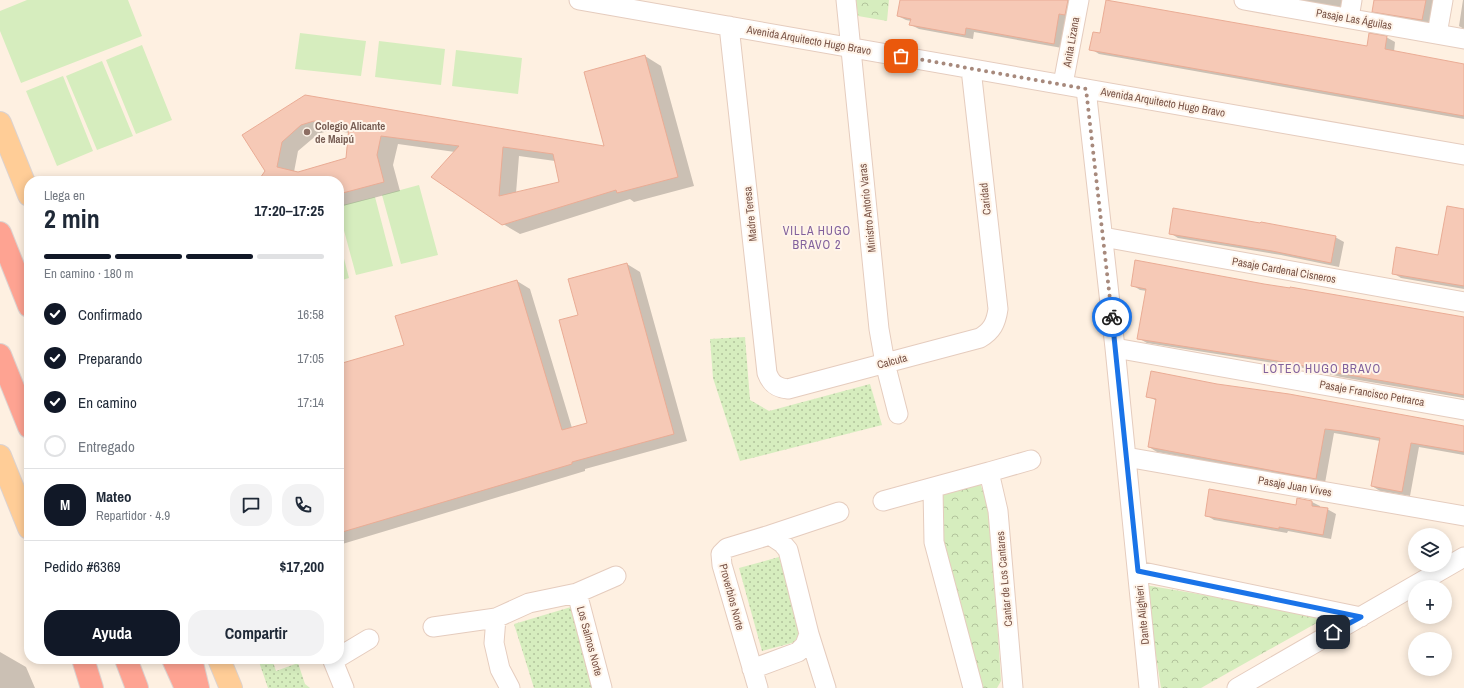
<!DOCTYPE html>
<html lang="es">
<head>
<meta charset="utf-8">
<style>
  body { margin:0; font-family:"Archivo Narrow",sans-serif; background:#f2f2f3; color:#1f2937; height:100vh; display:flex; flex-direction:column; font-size:15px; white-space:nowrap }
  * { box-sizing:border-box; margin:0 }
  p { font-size:13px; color:#747a83 }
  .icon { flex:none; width:22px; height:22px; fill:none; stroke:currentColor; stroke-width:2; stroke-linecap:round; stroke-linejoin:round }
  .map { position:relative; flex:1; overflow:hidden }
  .side { position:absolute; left:24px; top:176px; width:320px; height:488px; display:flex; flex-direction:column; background:#fff; border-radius:16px; box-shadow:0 2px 10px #0003 }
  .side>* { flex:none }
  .fabs { position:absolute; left:1408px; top:528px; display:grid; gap:8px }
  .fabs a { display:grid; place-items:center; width:44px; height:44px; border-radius:50%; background:#fff; box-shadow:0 2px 10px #0003; font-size:20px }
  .pin { position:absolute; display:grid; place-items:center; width:34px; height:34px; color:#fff; margin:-17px; border-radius:8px; box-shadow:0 2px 6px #0006 }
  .courier { position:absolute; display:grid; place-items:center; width:40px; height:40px; margin:-20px; border:3px solid #1a73e8; border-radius:50%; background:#fff; color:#222; box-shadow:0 1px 5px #0007 }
  .head em { font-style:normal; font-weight:700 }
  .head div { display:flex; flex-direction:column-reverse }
  .head { display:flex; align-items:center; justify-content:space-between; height:68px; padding:0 20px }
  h1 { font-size:26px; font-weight:700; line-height:30px }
  .bar { display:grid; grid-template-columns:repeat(4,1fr); gap:6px 4px; align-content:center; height:48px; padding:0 20px }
  .bar i { height:5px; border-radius:3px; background:#e0e1e3 }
  .bar .active { background:#111827 }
  .bar p { grid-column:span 4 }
  .line { display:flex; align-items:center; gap:10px; padding:0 20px; border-top:1px solid #e0e1e3 }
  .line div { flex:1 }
  .round { display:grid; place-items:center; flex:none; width:42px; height:42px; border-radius:16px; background:#f2f2f3 }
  ol { padding:0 20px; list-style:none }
  li { display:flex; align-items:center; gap:12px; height:44px }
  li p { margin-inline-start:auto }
  li .icon { padding:4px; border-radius:50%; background:#111827; color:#fff; stroke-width:4 }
  li:last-child { color:#747a83 }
  li i { width:22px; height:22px; border:2px solid #e0e1e3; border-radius:50% }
  .primary-button { display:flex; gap:8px; margin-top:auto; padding:8px 20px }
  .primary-button a { flex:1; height:46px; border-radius:16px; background:#111827; color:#fff; font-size:16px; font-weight:700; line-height:46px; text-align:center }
  .primary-button a+a { background:#f2f2f3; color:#1f2937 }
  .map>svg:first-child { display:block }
</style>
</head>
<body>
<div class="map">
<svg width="1464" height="688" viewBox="0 0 1464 688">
  <defs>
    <pattern id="grass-dots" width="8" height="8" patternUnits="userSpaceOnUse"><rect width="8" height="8" fill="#d6edbe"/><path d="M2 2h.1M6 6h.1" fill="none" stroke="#b2c39c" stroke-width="1.8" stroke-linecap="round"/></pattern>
    <pattern id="forest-crowns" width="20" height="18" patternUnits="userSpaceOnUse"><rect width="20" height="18" fill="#d6edbe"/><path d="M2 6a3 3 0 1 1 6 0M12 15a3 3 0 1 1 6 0" fill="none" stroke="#b2c39c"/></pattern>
  </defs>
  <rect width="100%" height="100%" fill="#fef0e1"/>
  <path fill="url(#grass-dots)" d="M 745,337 L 750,400 L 769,411 L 870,384 L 882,425 L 740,461 L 713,378 L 710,339 Z
    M 779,557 L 803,640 L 762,651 L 739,568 Z
    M 571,607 L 593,688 L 534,688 L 514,624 Z
    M 258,659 L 272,659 L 276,671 L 298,663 L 305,684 L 310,688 L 268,688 Z"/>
  <path fill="url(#forest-crowns)" d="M 856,0 L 889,0 L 887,21 L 858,16 Z
    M 980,483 L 990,511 L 1001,681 L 997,688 L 980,688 L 942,543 L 940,495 Z
    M 1145,585 L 1329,616 L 1201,688 L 1161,688 Z"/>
  <path fill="#d6edbe" d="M 27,0 L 128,0 L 142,36 L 21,83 L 0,31 L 0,11 Z
    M 300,33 L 366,41 L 361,76 L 295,69 Z
    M 379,41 L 445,49 L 441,85 L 375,77 Z
    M 142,45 L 172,120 L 136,134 L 106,60 Z
    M 456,50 L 522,58 L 518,94 L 452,86 Z
    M 102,61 L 133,136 L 97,150 L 66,76 Z
    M 63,76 L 93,151 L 57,166 L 26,91 Z
    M 419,185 L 438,255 L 401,264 L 382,195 Z
    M 375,197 L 393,266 L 356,275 L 339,212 L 339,206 Z
    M 339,239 L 349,278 L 339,281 Z"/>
  <path fill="#0003" fill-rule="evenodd" d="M 901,0 L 1077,0 L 1062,48 L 974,32 L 973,39 L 919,29 L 911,25 L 911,21 L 906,20 L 898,16 Z
    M 1294,0 L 1347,0 L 1345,9 Z
    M 1375,0 L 1440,0 L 1430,24 L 1382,16 L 1373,11 Z
    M 1463,0 L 1464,0 L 1464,29 L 1459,26 Z
    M 1386,37 L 1395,42 L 1394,52 L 1464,65 L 1464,119 L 1099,54 L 1091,49 L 1367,47 Z
    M 645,56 L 661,66 L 694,186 L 634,202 L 630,199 L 520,234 L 503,224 L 455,152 L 398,144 L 393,165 L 400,191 L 339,207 L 339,181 L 259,181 L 267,171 L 305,96 L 605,147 ZM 331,130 L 350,133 L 347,159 L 298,173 L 294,172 L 298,151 L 318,134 ZM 519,156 L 555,161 L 560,183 L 516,193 Z
    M 1464,211 L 1464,289 L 1401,278 L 1393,273 L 1439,256 Z
    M 1170,233 L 1335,237 L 1344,242 L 1339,267 L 1281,255 L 1178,238 Z
    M 627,264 L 640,272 L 687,441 L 585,469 L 585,471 L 339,545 L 339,365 L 405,345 L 517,281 L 530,289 L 572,428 L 588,424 L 580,316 Z
    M 1132,285 L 1264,285 L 1464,318 L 1464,398 L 1341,377 L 1299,367 L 1147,343 L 1138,338 L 1147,291 L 1140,290 Z
    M 1217,385 L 1464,427 L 1464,455 L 1419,447 L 1410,496 L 1380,491 L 1372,486 L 1380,441 L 1334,433 L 1325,483 L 1157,452 L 1149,447 L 1157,401 L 1147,396 Z
    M 1298,499 L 1312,502 L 1320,506 L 1320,508 L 1327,509 L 1336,514 L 1331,539 L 1288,531 L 1287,533 L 1214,520 L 1206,515 L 1297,506 Z
    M 0,652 L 26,667 L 35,688 L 0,688 Z"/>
  <path fill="#f6c9b6" stroke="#eaac95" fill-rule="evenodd" d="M 900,0 L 1068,0 L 1065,15 L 1059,14 L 1054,44 L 966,28 L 965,35 L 909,25 L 911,19 L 897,16 Z
    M 1106,0 L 1367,46 L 1369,33 L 1387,36 L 1385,49 L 1464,64 L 1464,116 L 1089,50 L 1093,32 L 1100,33 Z
    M 1374,0 L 1426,0 L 1422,20 L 1372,12 Z
    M 645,55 L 678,177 L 617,193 L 616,190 L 502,225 L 431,177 L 459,146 L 381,136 L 377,155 L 384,182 L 339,194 L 339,181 L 258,181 L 265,171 L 242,135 L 305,95 L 604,146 L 584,72 ZM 314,121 L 349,126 L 346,158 L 298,172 L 277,167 L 282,142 L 301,125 ZM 503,147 L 553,154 L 559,182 L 499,196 Z
    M 1447,206 L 1464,209 L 1464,286 L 1392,274 L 1396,247 L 1438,255 Z
    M 1173,208 L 1260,223 L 1261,222 L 1336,236 L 1331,263 L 1272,251 L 1169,234 Z
    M 1135,260 L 1264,284 L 1290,288 L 1290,287 L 1464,317 L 1464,395 L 1332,372 L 1290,363 L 1137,339 L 1146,289 L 1131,286 Z
    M 627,263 L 674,434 L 572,462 L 572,464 L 339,533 L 339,364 L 404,345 L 395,316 L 517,280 L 562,430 L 587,423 L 559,320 L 578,315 L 568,279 Z
    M 1151,371 L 1217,384 L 1289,394 L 1464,426 L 1464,452 L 1411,443 L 1402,492 L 1371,486 L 1380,438 L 1342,431 L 1325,429 L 1316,479 L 1148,447 L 1156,399 L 1146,397 Z
    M 1209,489 L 1296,505 L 1297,498 L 1312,501 L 1312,506 L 1328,508 L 1323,535 L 1279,527 L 1279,529 L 1205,516 Z"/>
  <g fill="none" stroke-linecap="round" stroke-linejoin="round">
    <defs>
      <path id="minor" d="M 579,0 L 1464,155
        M 846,0 L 879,329 L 885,363 L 898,414
        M 1244,0 L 1464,39
        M 1349,18 L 1352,0
        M 729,26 L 767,373 C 771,384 777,388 788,389 L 980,338 C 992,331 996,323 998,309 L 971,69
        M 1437,34 L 1443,0
        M 1063,84 L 1079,0
        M 1086,89 L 1115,348 L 1149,688
        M 1103,237 L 1464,302
        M 1115,348 L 1464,410
        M 1126,457 L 1464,516
        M 989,472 L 1031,460
        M 933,488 L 934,542 L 973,688
        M 883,501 L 989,472 L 998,511 L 1013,688
        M 770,535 L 839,512
        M 1138,571 L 1361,617
        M 577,593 L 616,576
        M 433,627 L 496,618
        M 809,634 L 826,688
        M 339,657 L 369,639
        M 336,659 L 333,661 L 344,688
        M 752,669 L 798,652 L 805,645 L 809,634 L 788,550 L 782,543 L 770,535 L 727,548 L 721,554 L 722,565 L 758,688
        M 510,688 L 500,669 L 494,643 L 496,618 L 529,603 L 577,593 L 602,688
        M 1237,688 L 1464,557"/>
      <path id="major" d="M 0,123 L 29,195
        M 0,456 L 29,528
        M 219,659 L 231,688"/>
      <path id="highway" d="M 0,233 L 29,306
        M 0,355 L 29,427
        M 83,659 L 92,688
        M 126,659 L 137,688
        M 173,659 L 186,688
        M 191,659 L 198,688"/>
    </defs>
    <use href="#minor" stroke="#e5ccbe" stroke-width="21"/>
    <use href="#major" stroke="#dcd2cf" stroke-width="24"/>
    <use href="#highway" stroke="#dcd2cf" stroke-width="24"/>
    <use href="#minor" stroke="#fff" stroke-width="19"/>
    <use href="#major" stroke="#ffcd97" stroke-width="22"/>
    <use href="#highway" stroke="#fea392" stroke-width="22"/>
  </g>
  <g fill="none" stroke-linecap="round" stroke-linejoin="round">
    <path stroke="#a7897c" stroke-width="4" stroke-dasharray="0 7.2" d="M 901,56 L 1086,89 L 1112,317"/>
    <path stroke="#1a73e8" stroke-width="5" d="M 1112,317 L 1138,571 L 1361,617 L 1333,632"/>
  </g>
  <circle fill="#8d6e63" stroke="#fff4e9" stroke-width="1.5" cx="307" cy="132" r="4"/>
  <g text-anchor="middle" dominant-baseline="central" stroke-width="4" stroke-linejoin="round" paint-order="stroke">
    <g font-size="11" fill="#785245" stroke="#fff4e9">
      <text transform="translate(1354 19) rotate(10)">Pasaje Las Águilas</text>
      <text transform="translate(809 40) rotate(10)">Avenida Arquitecto Hugo Bravo</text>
      <text transform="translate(1071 42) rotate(-80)">Anita Lizana</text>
      <text transform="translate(1163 102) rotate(10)">Avenida Arquitecto Hugo Bravo</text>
      <text transform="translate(985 199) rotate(-96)">Caridad</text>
      <text transform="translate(867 208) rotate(-96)">Ministro Antorio Varas</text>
      <text transform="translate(750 214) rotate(-96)">Madre Teresa</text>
      <text transform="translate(1284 270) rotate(10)">Pasaje Cardenal Cisneros</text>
      <text transform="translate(892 361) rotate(-15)">Calcuta</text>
      <text transform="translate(1372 393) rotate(10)">Pasaje Francisco Petrarca</text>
      <text transform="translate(1295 486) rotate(10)">Pasaje Juan Vives</text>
      <text transform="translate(1004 579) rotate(-95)">Cantar de Los Cantares</text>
      <text transform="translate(732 597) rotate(75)">Proverbios Norte</text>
      <text transform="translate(1142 615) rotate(-96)">Dante Alighieri</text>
      <text transform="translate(590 641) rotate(75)">Los Salmos Norte</text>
    </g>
    <g font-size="11" font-weight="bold" fill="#785e54" stroke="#fff4e9" text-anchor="start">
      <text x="315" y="126">Colegio Alicante<tspan x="315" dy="13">de Maipú</tspan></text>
    </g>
    <g font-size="12" letter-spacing="1" fill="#81609c" stroke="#fff4e9">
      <text x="817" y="231">VILLA HUGO<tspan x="817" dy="14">BRAVO 2</tspan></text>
      <text x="1322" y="369">LOTEO HUGO BRAVO</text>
    </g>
  </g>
</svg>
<div class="fabs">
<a><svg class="icon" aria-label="layers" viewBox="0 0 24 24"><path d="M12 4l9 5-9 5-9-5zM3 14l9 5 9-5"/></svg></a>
<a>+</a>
<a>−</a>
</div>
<div class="pin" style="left:901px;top:56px;background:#ea580c"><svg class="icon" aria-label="bag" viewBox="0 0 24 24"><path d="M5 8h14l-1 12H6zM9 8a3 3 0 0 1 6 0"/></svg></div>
<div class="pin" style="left:1333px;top:632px;background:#1f2937"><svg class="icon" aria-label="home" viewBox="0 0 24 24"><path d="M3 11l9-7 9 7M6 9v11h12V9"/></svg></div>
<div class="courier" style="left:1112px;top:317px"><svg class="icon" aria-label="bike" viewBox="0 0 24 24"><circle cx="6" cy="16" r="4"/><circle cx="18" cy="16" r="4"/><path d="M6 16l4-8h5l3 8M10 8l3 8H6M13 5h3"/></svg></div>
<section class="side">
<div class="head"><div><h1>2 min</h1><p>Llega en</p></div><em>17:20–17:25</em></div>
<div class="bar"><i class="active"></i><i class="active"></i><i class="active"></i><i></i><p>En camino · 180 m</p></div>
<ol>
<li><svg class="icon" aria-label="check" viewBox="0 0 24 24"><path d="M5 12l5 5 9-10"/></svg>Confirmado<p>16:58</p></li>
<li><svg class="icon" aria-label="check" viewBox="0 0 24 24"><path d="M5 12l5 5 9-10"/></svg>Preparando<p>17:05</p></li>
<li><svg class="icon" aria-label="check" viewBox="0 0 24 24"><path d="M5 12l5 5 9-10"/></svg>En camino<p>17:14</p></li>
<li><i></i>Entregado</li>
</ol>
<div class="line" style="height:72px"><b class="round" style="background:#111827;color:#fff">M</b><div><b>Mateo</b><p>Repartidor · 4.9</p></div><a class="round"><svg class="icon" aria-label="chat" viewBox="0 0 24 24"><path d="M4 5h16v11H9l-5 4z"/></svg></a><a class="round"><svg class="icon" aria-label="phone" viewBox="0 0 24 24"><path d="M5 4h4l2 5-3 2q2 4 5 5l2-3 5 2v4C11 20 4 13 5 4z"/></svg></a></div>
<div class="line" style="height:52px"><div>Pedido #6369</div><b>$17,200</b></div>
<div class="primary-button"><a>Ayuda</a><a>Compartir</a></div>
</section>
</div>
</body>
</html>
